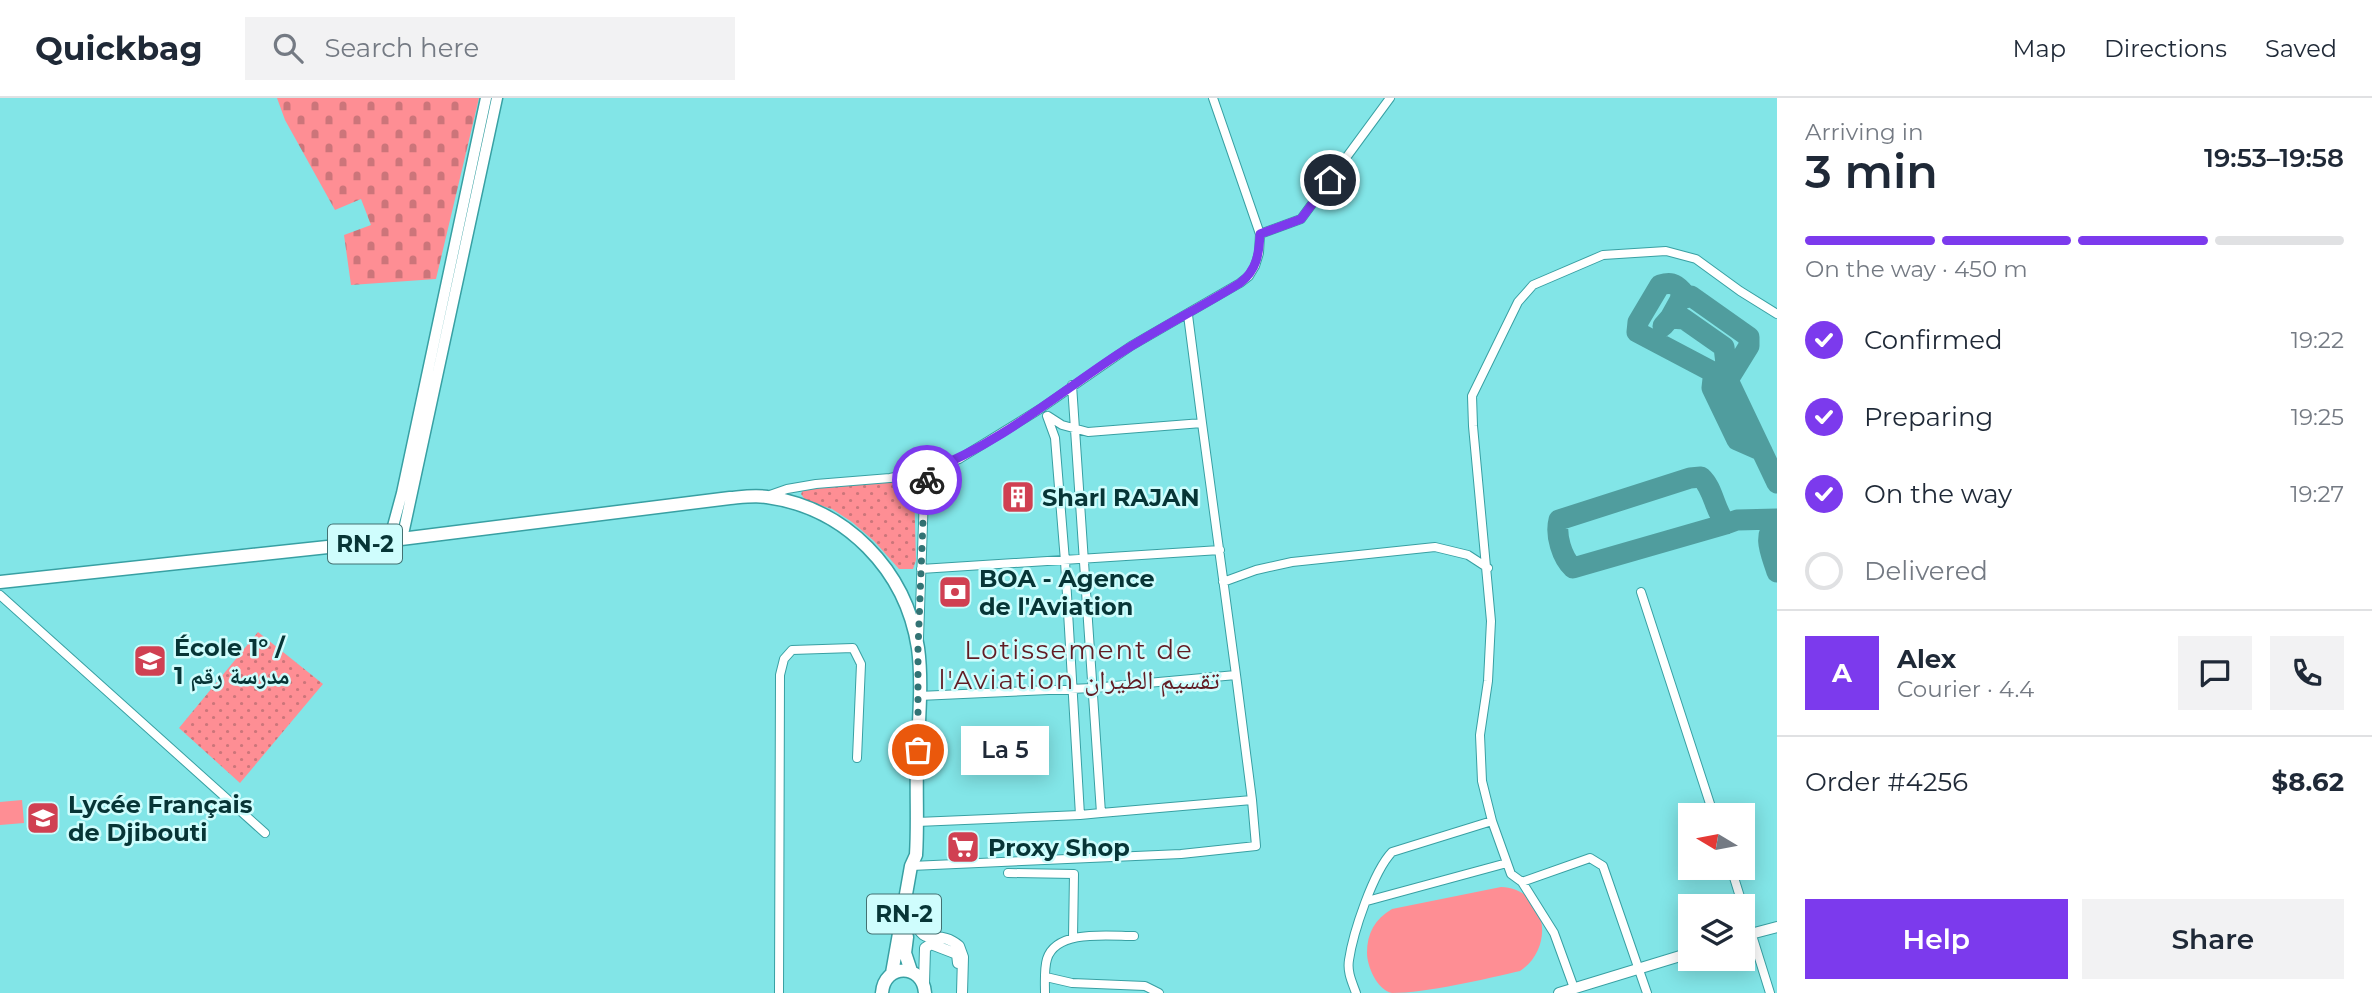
<!DOCTYPE html>
<html lang="en">
<head>
<meta charset="utf-8">
<style>
  body { margin:0; font-family:Montserrat,"Noto Naskh Arabic",sans-serif; background:#f2f2f3; color:#1f2937; height:100vh; display:flex; flex-direction:column; font-size:26px; white-space:nowrap }
  * { box-sizing:border-box; margin:0 }
  p { font-size:23px; color:#747a83 }
  .icon { flex:none; width:38px; height:38px; fill:none; stroke:currentColor; stroke-width:2; stroke-linecap:round; stroke-linejoin:round }
  .map { position:relative; flex:1; overflow:hidden }
  .side { display:flex; flex-direction:column; background:#fff; width:595px }
  .side>* { flex:none }
  .needle { width:46px; rotate:280deg }
  .controls { position:absolute; left:1678px; top:705px; display:grid; gap:14px }
  .controls a { display:grid; place-items:center; width:77px; height:77px; border-radius:0px; background:#fff; box-shadow:0 4px 18px #0003; font-size:35px }
  .pin { position:absolute; display:grid; place-items:center; width:60px; height:60px; color:#fff; margin:-30px; border:4px solid #fff; border-radius:50%; box-shadow:0 2px 7px #0007 }
  .courier { position:absolute; display:grid; place-items:center; width:70px; height:70px; margin:-35px; border:5px solid #7c3aed; border-radius:50%; background:#fff; color:#222; box-shadow:0 2px 9px #0007 }
  .bubble { position:absolute; height:49px; border-radius:0px; background:#fff; box-shadow:0 4px 18px #0003; font-size:23px; font-weight:600; line-height:49px; text-align:center }
  .summary em { font-style:normal; font-weight:600 }
  .summary div { display:flex; flex-direction:column-reverse }
  .summary { display:flex; align-items:center; justify-content:space-between; height:119px; padding:0 28px }
  h1 { font-size:46px; font-weight:600; line-height:52px }
  .bar { display:grid; grid-template-columns:repeat(4,1fr); gap:10px 7px; align-content:center; height:84px; padding:0 28px }
  .bar i { height:9px; border-radius:5px; background:#e0e1e3 }
  .bar .current { background:#7c3aed }
  .bar p { grid-column:span 4 }
  .line { display:flex; align-items:center; gap:18px; padding:0 28px; border-top:2px solid #e0e1e3 }
  .line div { flex:1 }
  .round { display:grid; place-items:center; flex:none; width:74px; height:74px; border-radius:0px; background:#f2f2f3 }
  ol { padding:0 28px; list-style:none }
  li { display:flex; align-items:center; gap:21px; height:77px }
  li p { margin-inline-start:auto }
  li .icon { padding:7px; border-radius:50%; background:#7c3aed; color:#fff; stroke-width:4 }
  li:last-child { color:#747a83 }
  li i { width:38px; height:38px; border:4px solid #e0e1e3; border-radius:50% }
  .button { display:flex; gap:14px; margin-top:auto; padding:14px 28px }
  .button a { flex:1; height:80px; border-radius:0px; background:#7c3aed; color:#fff; font-size:28px; font-weight:600; line-height:80px; text-align:center }
  .button a+a { background:#f2f2f3; color:#1f2937 }
  header { display:flex; align-items:center; gap:42px; box-sizing:border-box; height:98px; padding:0 35px; background:#fff; border-bottom:2px solid #e0e1e3 }
  header strong { font-size:33px }
  nav { display:flex; gap:38px; margin-inline-start:auto; font-size:24px }
  .search { width:490px; height:63px; background:#f2f2f3; display:flex; align-items:center; gap:18px; box-sizing:border-box; padding:0 24px; border-radius:0px; color:#747a83; font-size:26px }
  main { display:flex; flex:1; min-height:0 }
  .map>svg:first-child { display:block }
</style>
</head>
<body>
<header>
<strong>Quickbag</strong>
<div class="search"><svg class="icon" aria-label="search" viewBox="0 0 24 24"><circle cx="10" cy="10" r="6"/><path d="M15 15l6 6"/></svg>Search here</div>
<nav><a>Map</a><a>Directions</a><a>Saved</a></nav>
</header>
<main>
<div class="map">
<svg width="1777" height="895" viewBox="0 0 1777 895">
  <defs>
    <pattern id="grass-dots" width="8" height="8" patternUnits="userSpaceOnUse" patternTransform="scale(1.75)"><rect width="8" height="8" fill="#fe8e94"/><path d="M2 2h.1M6 6h.1" fill="none" stroke="#cc757a" stroke-width="1.8" stroke-linecap="round"/></pattern>
    <pattern id="cemetery-stones" width="16" height="16" patternUnits="userSpaceOnUse" patternTransform="scale(1.75)"><rect width="16" height="16" fill="#fe8e94"/><path d="M2 7V4a2 2 0 0 1 4 0v3zM10 15v-3a2 2 0 0 1 4 0v3z" fill="#cc757a"/></pattern>
  </defs>
  <rect width="100%" height="100%" fill="#82e5e7"/>
  <path fill="url(#grass-dots)" d="M 908,382 L 914,387 L 916,462 L 913,471 L 899,471 L 874,443 L 852,424 L 832,411 L 806,403 L 801,396 L 803,392 L 820,388 Z
    M 258,534 L 323,586 L 240,685 L 179,630 Z"/>
  <path fill="url(#cemetery-stones)" d="M 277,0 L 479,0 L 436,181 L 351,187 L 344,137 L 371,127 L 361,101 L 335,112 L 285,22 Z"/>
  <path fill="#fe8e94" d="M 22,702 L 24,725 L 0,727 L 0,704 Z
    M 1501,789 C 1547,791 1556,849 1520,873 C 1486,881 1425,895 1392,895 C 1377,892 1367,868 1367,855 C 1367,835 1375,821 1392,811 Z"/>
  <g fill="none" stroke-linecap="round" stroke-linejoin="round">
    <path stroke="#509d9e" stroke-width="21" d="M 1680,202 L 1682,193 C 1675,185 1670,184 1660,187 L 1638,224 L 1637,234 L 1728,282 L 1777,385
      M 1670,220 L 1680,202 L 1691,198 L 1749,239 L 1749,248 L 1728,282
      M 1663,228 L 1670,220 L 1684,221 L 1724,249 L 1728,282
      M 1723,279 L 1713,281 L 1712,290 L 1737,342 L 1762,353
      M 1777,424 C 1761,438 1772,457 1777,474
      M 1726,426 C 1714,412 1714,391 1701,379 L 1690,380 L 1559,422 C 1555,437 1562,460 1573,470 L 1726,426 L 1737,422 L 1777,421"/>
    <defs>
      <path id="minor" d="M 1260,136 L 1301,121 L 1390,0
        M 1188,217 L 1202,325
        M 1072,287 L 1101,715 L 1252,702 L 1236,577
        M 767,398 L 787,391 L 816,386 L 890,380 L 930,372 L 959,361 L 1040,311 L 1131,248 L 1240,185 L 1249,178 L 1255,168 L 1259,155 L 1260,136 L 1213,0
        M 921,471 L 1220,452
        M 1223,484 L 1256,472 L 1292,464 L 1435,449 L 1468,457 L 1488,470
        M 1641,494 L 1714,718
        M 0,497 L 265,735
        M 919,540 L 924,397 L 930,372
        M 919,598 L 1092,590 L 1236,577 L 1202,325 L 1088,334 L 1062,327 L 1048,318
        M 1080,717 L 1101,715
        M 917,724 L 1080,717 L 1065,463 L 1055,340 L 1047,318
        M 911,768 L 1181,756 L 1256,748 L 1252,702
        M 1731,770 L 1770,895
        M 1008,775 L 1074,776 L 1073,839
        M 1522,784 L 1590,760 L 1603,768 L 1647,895
        M 1367,803 L 1507,765
        M 1046,879 L 1072,885 L 1145,888 L 1159,895
        M 1574,890 L 1554,835 L 1522,784 L 1511,776 L 1492,723 L 1482,683 L 1480,637 L 1488,583 L 1491,523 L 1473,328 L 1472,298 L 1518,204 L 1533,187 L 1603,157 L 1666,153 L 1696,161 L 1740,193 L 1777,216
        M 779,895 L 780,577 L 784,561 L 792,552 L 853,550 L 861,566 L 857,660
        M 1045,895 C 1045,885 1044,871 1047,861 C 1056,831 1109,838 1134,838
        M 1356,895 C 1352,884 1347,874 1349,862 C 1353,835 1373,774 1392,754 L 1492,723"/>
      <path id="tertiary" d="M 912,816 C 925,856 936,828 959,848 L 963,859 L 962,895
        M 1743,838 L 1777,829
        M 924,885 L 925,850 L 931,846 L 957,856 L 958,865
        M 1559,895 L 1690,855"/>
      <path id="secondary" d="M 402,441 L 497,0
        M 389,443 L 402,395 L 486,0"/>
      <path id="primary" d="M 0,484 L 393,442 L 730,400 C 742,399 755,397 767,399 C 846,410 906,472 918,550 C 923,587 918,629 917,667 C 916,697 918,727 916,757 L 911,768 L 892,875
        M 907,839 L 905,855 L 911,873
        M 882,895 C 884,865 923,865 925,895"/>
    </defs>
    <use href="#minor" stroke="#38a0a3" stroke-width="10"/>
    <use href="#tertiary" stroke="#38a0a3" stroke-width="12"/>
    <use href="#secondary" stroke="#38a0a3" stroke-width="13"/>
    <use href="#primary" stroke="#38a0a3" stroke-width="15"/>
    <use href="#minor" stroke="#fff" stroke-width="8"/>
    <use href="#tertiary" stroke="#fff" stroke-width="10"/>
    <use href="#secondary" stroke="#fff" stroke-width="10"/>
    <use href="#primary" stroke="#fff" stroke-width="12"/>
  </g>
  <g fill="none" stroke-linecap="round" stroke-linejoin="round">
    <path stroke="#327374" stroke-width="7" stroke-dasharray="0 12.6" d="M 918,652 L 918,551 L 924,397 L 927,382"/>
    <path stroke="#7c3aed" stroke-width="9" d="M 927,382 L 930,372 C 996,347 1053,300 1111,261 C 1153,233 1198,211 1240,185 C 1257,172 1259,156 1260,136 L 1301,121 L 1330,82"/>
  </g>
  <defs>
    <symbol id="building-square" viewBox="-11 -11 22 22"><rect x="-9" y="-9" width="18" height="18" rx="4" fill="#d04052" stroke="#cffdfd"/><path d="M-4-6H4V6H1V3H-1V6H-4ZM-2.5-4.3h1.7v1.8h-1.7ZM.8-4.3h1.7v1.8H.8ZM-2.5-1h1.7V.8h-1.7ZM.8-1h1.7V.8H.8Z" fill="#fff"/></symbol>
    <symbol id="bank-square" viewBox="-11 -11 22 22"><rect x="-9" y="-9" width="18" height="18" rx="4" fill="#d04052" stroke="#cffdfd"/><path d="M-6-4H6V4H-6ZM0-2.3a2.3 2.3 0 1 0 0 4.6a2.3 2.3 0 1 0 0-4.6Z" fill="#fff"/></symbol>
    <symbol id="school-square" viewBox="-11 -11 22 22"><rect x="-9" y="-9" width="18" height="18" rx="4" fill="#d04052" stroke="#cffdfd"/><path d="M0-5L7-2L0 1L-7-2ZM-4 1L0 2.5L4 1V4Q0 6-4 4Z" fill="#fff"/></symbol>
    <symbol id="supermarket-square" viewBox="-11 -11 22 22"><rect x="-9" y="-9" width="18" height="18" rx="4" fill="#d04052" stroke="#cffdfd"/><path d="M-6-5.5h2.5l.6 2H6L4.5 2H-2.5L-4.4-4H-6ZM-1.5 3.2a1.3 1.3 0 1 0 .1 0ZM3 3.2a1.3 1.3 0 1 0 .1 0Z" fill="#fff"/></symbol>
  </defs>
  <g fill-rule="evenodd">
    <use href="#building-square" x="999" y="380" width="38" height="38"/>
    <use href="#bank-square" x="936" y="475" width="38" height="38"/>
    <use href="#school-square" x="131" y="544" width="38" height="38"/>
    <use href="#school-square" x="24" y="701" width="38" height="38"/>
    <use href="#supermarket-square" x="944" y="730" width="38" height="38"/>
  </g>
  <g text-anchor="middle" dominant-baseline="central" stroke-width="5" stroke-linejoin="round" paint-order="stroke">
    <g fill="#cffdfd" stroke="#437172" stroke-width="2">
      <rect x="328" y="426.5" width="74" height="39" rx="5"/>
      <rect x="867" y="796.5" width="74" height="39" rx="5"/>
    </g>
    <g font-size="23" font-weight="bold" fill="#073536">
      <text x="365" y="446">RN-2</text>
      <text x="904" y="816">RN-2</text>
    </g>
    <g font-size="24" font-weight="bold" fill="#073536" stroke="#cffdfd" text-anchor="start">
      <text x="1042" y="399">Sharl RAJAN</text>
      <text x="979" y="480">BOA - Agence<tspan x="979" dy="28">de l'Aviation</tspan></text>
      <text x="174" y="549">École 1° /<tspan x="174" dy="28">مدرسة رقم 1</tspan></text>
      <text x="68" y="706">Lycée Français<tspan x="68" dy="28">de Djibouti</tspan></text>
      <text x="988" y="749">Proxy Shop</text>
    </g>
    <g font-size="26" letter-spacing="2" fill="#621c24" stroke="#cffdfd">
      <text x="1079" y="552">Lotissement de<tspan x="1079" dy="30">l'Aviation تقسيم الطيران</tspan></text>
    </g>
  </g>
</svg>
<div class="controls">
<a><svg class="needle" viewBox="-14 -14 28 28"><path d="M0-13l5 13h-10z" fill="#e53935"/><path d="M0 13l5-13h-10z" fill="#747a83"/></svg></a>
<a><svg class="icon" aria-label="layers" viewBox="0 0 24 24"><path d="M12 4l9 5-9 5-9-5zM3 14l9 5 9-5"/></svg></a>
</div>
<div class="pin" style="left:918px;top:652px;background:#ea580c"><svg class="icon" aria-label="bag" viewBox="0 0 24 24"><path d="M5 8h14l-1 12H6zM9 8a3 3 0 0 1 6 0"/></svg></div>
<div class="pin" style="left:1330px;top:82px;background:#1f2937"><svg class="icon" aria-label="home" viewBox="0 0 24 24"><path d="M3 11l9-7 9 7M6 9v11h12V9"/></svg></div>
<div class="courier" style="left:927px;top:382px"><svg class="icon" aria-label="bike" viewBox="0 0 24 24"><circle cx="6" cy="16" r="4"/><circle cx="18" cy="16" r="4"/><path d="M6 16l4-8h5l3 8M10 8l3 8H6M13 5h3"/></svg></div>
<div class="bubble" style="left:961px;top:628px;width:88px">La 5</div>
</div>
<section class="side">
<div class="summary"><div><h1>3 min</h1><p>Arriving in</p></div><em>19:53–19:58</em></div>
<div class="bar"><i class="current"></i><i class="current"></i><i class="current"></i><i></i><p>On the way · 450 m</p></div>
<ol>
<li><svg class="icon" aria-label="check" viewBox="0 0 24 24"><path d="M5 12l5 5 9-10"/></svg>Confirmed<p>19:22</p></li>
<li><svg class="icon" aria-label="check" viewBox="0 0 24 24"><path d="M5 12l5 5 9-10"/></svg>Preparing<p>19:25</p></li>
<li><svg class="icon" aria-label="check" viewBox="0 0 24 24"><path d="M5 12l5 5 9-10"/></svg>On the way<p>19:27</p></li>
<li><i></i>Delivered</li>
</ol>
<div class="line" style="height:126px"><b class="round" style="background:#7c3aed;color:#fff">A</b><div><b>Alex</b><p>Courier · 4.4</p></div><a class="round"><svg class="icon" aria-label="chat" viewBox="0 0 24 24"><path d="M4 5h16v11H9l-5 4z"/></svg></a><a class="round"><svg class="icon" aria-label="phone" viewBox="0 0 24 24"><path d="M5 4h4l2 5-3 2q2 4 5 5l2-3 5 2v4C11 20 4 13 5 4z"/></svg></a></div>
<div class="line" style="height:91px"><div>Order #4256</div><b>$8.62</b></div>
<div class="button"><a>Help</a><a>Share</a></div>
</section>
</main>
</body>
</html>
